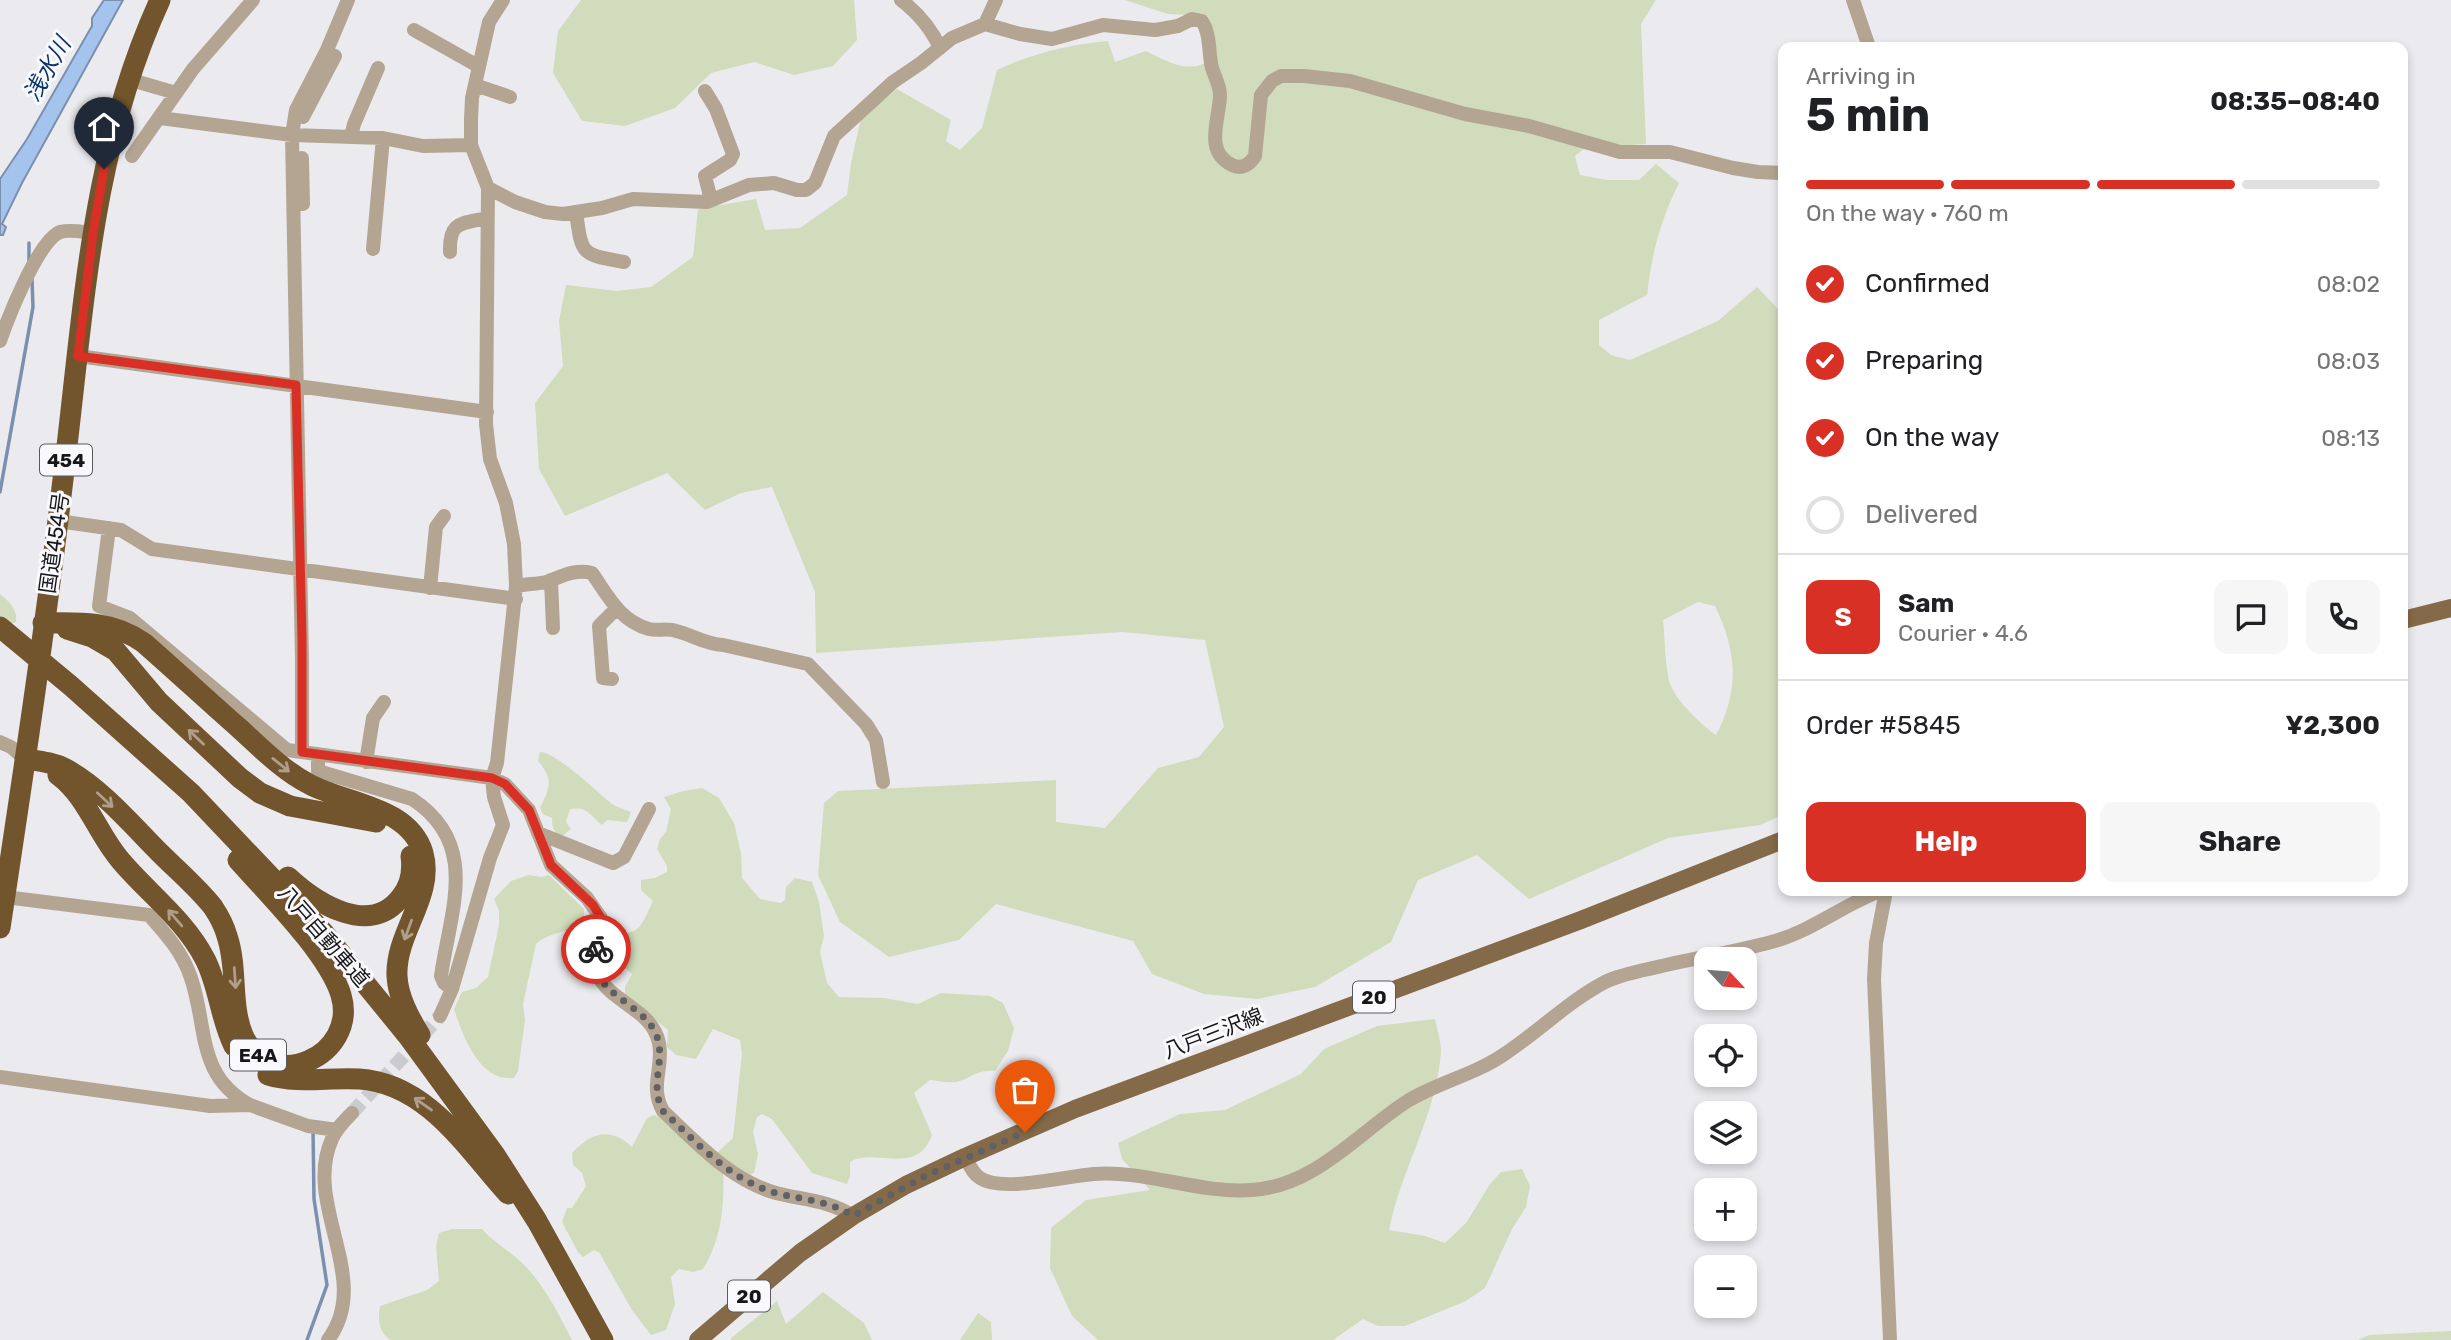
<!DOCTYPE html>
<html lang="en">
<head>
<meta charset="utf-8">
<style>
  body { margin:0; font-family:Rubik,"Noto Sans JP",sans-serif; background:#f6f6f6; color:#202124; height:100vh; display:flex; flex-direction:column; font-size:26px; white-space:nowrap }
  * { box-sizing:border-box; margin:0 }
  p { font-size:23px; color:#757577 }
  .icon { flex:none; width:38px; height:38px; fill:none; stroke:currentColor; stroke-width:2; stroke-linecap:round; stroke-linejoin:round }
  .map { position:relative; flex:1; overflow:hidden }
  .panel { position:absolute; left:1778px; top:42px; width:630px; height:854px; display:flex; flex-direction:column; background:#fff; border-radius:14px; box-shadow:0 4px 10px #0003 }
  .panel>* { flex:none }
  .needle { width:46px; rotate:116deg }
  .controls { position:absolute; left:1694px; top:947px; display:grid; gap:14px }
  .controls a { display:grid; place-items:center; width:63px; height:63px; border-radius:14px; background:#fff; box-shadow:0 4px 10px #0003; font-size:35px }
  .pin { position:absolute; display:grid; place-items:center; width:60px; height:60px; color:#fff; margin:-72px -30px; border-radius:50% 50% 50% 0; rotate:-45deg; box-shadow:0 0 7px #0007 }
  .pin .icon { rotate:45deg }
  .courier { position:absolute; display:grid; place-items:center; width:70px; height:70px; margin:-35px; border:5px solid #d93025; border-radius:50%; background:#fff; color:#222; box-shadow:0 2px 9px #0007 }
  .headline em { font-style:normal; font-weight:700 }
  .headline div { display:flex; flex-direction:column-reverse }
  .headline { display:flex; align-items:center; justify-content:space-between; height:119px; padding:0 28px }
  h1 { font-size:46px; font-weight:700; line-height:52px }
  .bar { display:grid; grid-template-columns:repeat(4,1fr); gap:10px 7px; align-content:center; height:84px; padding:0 28px }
  .bar i { height:9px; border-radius:5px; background:#e0e0e0 }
  .bar .selected { background:#d93025 }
  .bar p { grid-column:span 4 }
  .line { display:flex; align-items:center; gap:18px; padding:0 28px; border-top:2px solid #e0e0e0 }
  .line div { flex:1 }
  .round { display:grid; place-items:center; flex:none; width:74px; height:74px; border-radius:14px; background:#f6f6f6 }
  ol { padding:0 28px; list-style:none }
  li { display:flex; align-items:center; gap:21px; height:77px }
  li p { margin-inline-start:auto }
  li .icon { padding:7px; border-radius:50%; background:#d93025; color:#fff; stroke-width:4 }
  li:last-child { color:#757577 }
  li i { width:38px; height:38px; border:4px solid #e0e0e0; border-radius:50% }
  .button { display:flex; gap:14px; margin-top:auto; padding:14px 28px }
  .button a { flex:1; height:80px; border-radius:14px; background:#d93025; color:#fff; font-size:28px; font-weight:700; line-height:80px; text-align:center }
  .button a+a { background:#f6f6f6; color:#202124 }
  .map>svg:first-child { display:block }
</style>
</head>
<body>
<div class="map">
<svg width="2451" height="1340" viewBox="0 0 2451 1340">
  <rect width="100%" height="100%" fill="#ebebef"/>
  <path fill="#d0dcbc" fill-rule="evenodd" d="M 581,0 L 854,0 L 857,40 L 833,66 L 794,75 L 754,62 L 711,73 L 675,108 L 625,126 L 582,121 L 553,73 L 558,31 Z
    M 1125,0 L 1656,0 L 1641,24 L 1646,144 L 1585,148 L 1575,156 L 1580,175 L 1607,180 L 1639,180 L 1656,164 L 1679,183 C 1660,221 1652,253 1647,295 L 1599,320 L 1599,345 L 1611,355 L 1630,360 L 1718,321 L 1757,287 L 1783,314 L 1783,815 L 1760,825 L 1668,838 L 1529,899 L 1477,855 L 1418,880 L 1391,942 L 1315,987 L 1257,999 L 1204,994 L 1152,974 L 1133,941 L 996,904 L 959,940 L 889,957 L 840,922 L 818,875 L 824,803 L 838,791 L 1056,780 L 1056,822 L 1105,828 L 1158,768 L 1199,757 L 1224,727 L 1205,640 L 1122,632 L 816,653 L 815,592 L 772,487 L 741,493 L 705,510 L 667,473 L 565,516 L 539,469 L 535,403 L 563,366 L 559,321 L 566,285 L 617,291 L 651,287 L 693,257 L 698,209 L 756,199 L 765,230 L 800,228 L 847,195 L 851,163 L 861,118 L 897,89 L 951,120 L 946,141 L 960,150 L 982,128 L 997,70 C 1033,53 1068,45 1108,41 L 1115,62 L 1146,51 C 1166,61 1189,75 1210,60 L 1213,39 L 1208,16 L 1168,14 ZM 1698,602 L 1715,606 C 1737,652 1740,689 1716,735 C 1702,725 1678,703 1671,686 C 1665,672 1665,637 1663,620 Z
    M 0,594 C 9,601 18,610 16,622 L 11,624 L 0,616 Z
    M 540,752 C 556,752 596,791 611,803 C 616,807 624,809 631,812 L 627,822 L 607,820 L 602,825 C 589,815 588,806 570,809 L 566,822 L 571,829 L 561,837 C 554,832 552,828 552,818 L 543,814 L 540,808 C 550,787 554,780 538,761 Z
    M 702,788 L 719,798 L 734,823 L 741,853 L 742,878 L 760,899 L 781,903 L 785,900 L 786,887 L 795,878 L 812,882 L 819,902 L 824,936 L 820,952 L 827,983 L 839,997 L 884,998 L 918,1004 L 941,993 L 990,996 L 1003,1003 L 1014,1028 L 1008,1051 L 995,1071 C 981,1069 972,1076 960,1081 C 952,1084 940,1081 930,1080 L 914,1093 L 932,1135 C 917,1177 875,1147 850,1162 L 850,1176 L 847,1184 L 812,1173 L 772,1119 L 762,1114 L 757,1117 L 753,1132 L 758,1154 L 754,1173 L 747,1176 L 716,1154 L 733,1138 L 742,1053 L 740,1040 L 713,1029 L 696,1059 L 676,1055 L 667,1047 L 668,1030 L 625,995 L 625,987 L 632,974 C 611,954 602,958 611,926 L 619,934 C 642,934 644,919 653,901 L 641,890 L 641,880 L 655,878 L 667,872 L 667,866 L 657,849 L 660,839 L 666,832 L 671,809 L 664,797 L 683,791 Z
    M 528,875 L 542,877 L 549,875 L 584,909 L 584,918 C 566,937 553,929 536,944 L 523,1004 L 525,1020 L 518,1071 L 514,1078 C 479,1082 463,1036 454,1009 L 462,992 L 476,988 L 488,977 L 499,925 L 499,911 L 494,899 L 511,881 Z
    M 1435,1019 C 1437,1029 1441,1041 1441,1051 C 1437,1114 1401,1169 1389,1230 L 1425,1236 L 1445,1243 L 1466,1223 L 1490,1184 L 1501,1172 L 1522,1169 L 1530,1186 L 1526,1207 L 1512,1229 L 1485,1288 L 1466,1301 L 1405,1326 L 1378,1326 L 1363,1319 L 1333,1340 L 1098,1340 L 1072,1316 L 1050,1268 L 1051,1228 L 1086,1200 L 1150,1190 L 1122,1159 L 1118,1143 L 1180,1114 L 1225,1110 L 1301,1074 L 1324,1049 L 1377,1026 Z
    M 654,1115 L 661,1118 L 723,1171 C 725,1204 721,1241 703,1269 L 693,1272 L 679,1269 L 671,1277 L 675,1304 L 666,1330 L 651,1335 L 632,1310 L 599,1252 L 594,1250 L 583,1257 L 578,1252 L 562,1222 L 567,1208 L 572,1208 L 586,1186 L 582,1173 L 573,1165 L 572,1153 C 592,1132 610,1127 632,1147 L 647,1118 Z
    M 452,1229 L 482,1229 C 496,1245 514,1253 528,1269 C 546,1289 560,1316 572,1340 L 390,1340 C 378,1330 378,1321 380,1306 L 427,1290 L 439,1281 L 436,1246 L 439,1233 Z
    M 823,1292 L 864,1323 L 872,1340 L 731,1340 L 731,1338 L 777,1301 L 786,1324 Z
    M 978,1313 L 991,1322 L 992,1340 L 960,1340 Z
    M 2451,1331 L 2451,1340 L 2358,1340 L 2369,1335 Z"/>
  <path fill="#a4c4ee" stroke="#7a90ae" stroke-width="2" d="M 104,0 L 123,0 L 22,183 L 2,224 L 6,227 L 3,235 L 0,235 L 0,179 L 27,139 L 77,52 L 92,26 L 92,18 Z"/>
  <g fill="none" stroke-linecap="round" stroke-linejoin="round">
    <path stroke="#7a90ae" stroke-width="3.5" d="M 29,261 L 29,243
      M 0,492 L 33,307 L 32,279
      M 307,1340 L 327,1285 L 314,1199 L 313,1129"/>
    <path stroke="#cbcbcf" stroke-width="14" stroke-dasharray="14 7" stroke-linecap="butt" d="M 352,1113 L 440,1016"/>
    <path stroke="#b4a593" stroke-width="14" d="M 901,0 C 918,13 931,28 940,48
      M 1853,0 L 1869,47
      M 985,24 L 996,0
      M 414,30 L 478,66
      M 128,79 L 176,93
      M 475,85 L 510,97
      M 705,91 L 716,109 L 733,154 L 730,160 L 705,176 L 711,200
      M 303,117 L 335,56
      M 160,118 L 292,135 L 383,138 L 423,146 L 471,145
      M 351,137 L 354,124 L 378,68
      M 132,156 L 193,69 L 253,0
      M 302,158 L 303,204
      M 488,188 L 515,202 L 545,212 L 563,214 L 602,208 L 633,199 L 707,202 L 749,185 L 774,183 L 797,190 L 806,190 L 815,183 L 834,136 L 893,82 L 921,63 L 952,38 L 985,24 L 1020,34 L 1052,39 L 1103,25 L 1155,30 L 1178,26 L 1192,19 L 1202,21 C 1211,35 1208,52 1212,68 C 1215,77 1220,86 1220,95 C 1220,118 1203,151 1232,165 C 1242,170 1250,164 1255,156 L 1261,95 L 1272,81 L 1281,76 L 1304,76 L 1350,81 L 1465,114 L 1529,126 L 1620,152 L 1670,152 L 1733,168 L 1758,172 L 1783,173
      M 576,212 C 582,256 581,254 624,262
      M 373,249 L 383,138
      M 450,252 C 449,221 461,224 487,218
      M 0,341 C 8,318 38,241 60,232 C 70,229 83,232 93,233
      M 78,356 L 487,412
      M 58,521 L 121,530 L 152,549 L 516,599
      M 109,528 L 99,606 L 130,618 L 287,750 L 492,778 L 505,784 L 529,810 L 551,865 L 587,898 L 601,918 C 600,934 592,951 595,966 C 601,1001 652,1006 659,1043 C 664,1068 649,1086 663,1111 C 697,1143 730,1180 776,1193 C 803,1200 828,1200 853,1216
      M 551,580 L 553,628
      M 516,586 C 526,584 537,584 546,582 C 563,576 574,569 592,573 C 608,596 620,621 649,629 C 658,631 668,628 676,631 C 693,635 705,644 723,645 L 808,664 L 866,724 L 876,740 L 883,782
      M 430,588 L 436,527 L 444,516
      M 612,679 L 603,678 L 599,626 L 617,608
      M 0,742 L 11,747 L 25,759
      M 302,752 L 302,661 L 292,135 L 296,110 L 327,50 L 348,0
      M 318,755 L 318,771 L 412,799 C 481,844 450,911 441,976 L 444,983 L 452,989
      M 366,762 L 373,718 L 384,702
      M 538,833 L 613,863 L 624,857 L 649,809
      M 1886,891 L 1876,943 L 1874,979 L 1890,1340
      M 5,897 L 149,915 C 166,934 183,953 191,978 C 208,1028 196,1075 250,1105
      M 440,1016 L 452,989 L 490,858 L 503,825 L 494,797 L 492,778 L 497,763 L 516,586 L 514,544 L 506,503 L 490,459 L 486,424 L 488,188 L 471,145 L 471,119 L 472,98 L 489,22 L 503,0
      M 0,1077 L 210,1106 L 250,1105 L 308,1126 L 337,1130
      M 965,1157 C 969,1164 973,1174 980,1178 C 1002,1193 1066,1176 1094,1174 C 1147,1170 1199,1194 1252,1190 C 1315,1186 1357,1134 1406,1102 C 1438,1082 1475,1075 1506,1053 C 1539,1031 1569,1001 1605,982 C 1623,973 1646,970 1666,965 C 1702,957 1739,951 1775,941 C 1813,930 1843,905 1880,891
      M 328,1340 C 374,1278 302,1205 332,1139 C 336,1129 344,1121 352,1113"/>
    <path stroke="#856a49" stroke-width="18" d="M 2403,620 L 2451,608
      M 698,1340 L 800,1253 L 853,1216 L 906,1185 L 965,1157 L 1075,1109 L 1581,920 L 1783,840"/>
    <path stroke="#73552d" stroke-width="21" d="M 43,623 C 80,622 113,621 144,643 C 176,671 207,700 239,728 C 261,748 282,770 309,784 C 346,804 409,806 423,853 C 435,896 395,933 397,976 C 398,997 409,1017 420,1035
      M 0,627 L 71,686 L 191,793 L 323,932 L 408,1036 L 495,1155 L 537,1221 L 603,1340
      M 67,629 L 92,637 L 116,651 L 159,702 L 240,778 L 260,793 L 290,806 L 376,822
      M 25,759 C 39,761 53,762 66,769 C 102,789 132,825 161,854 C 178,871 198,888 213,907 C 219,916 224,925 227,936 C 238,968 230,1004 243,1035 C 269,1096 359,1056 341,995 C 328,953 268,894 238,860
      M 58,775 C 87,796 98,835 121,861 C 149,894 185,920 205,959 C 219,986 220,1018 234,1046
      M 288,877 C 316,903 370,938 401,897 C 411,885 413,871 411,856
      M 0,928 C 23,776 46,623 64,471 C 84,309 91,150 160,0
      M 268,1075 C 297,1084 329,1077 359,1079 C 427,1083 467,1149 508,1194"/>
  </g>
  <defs><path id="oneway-shaft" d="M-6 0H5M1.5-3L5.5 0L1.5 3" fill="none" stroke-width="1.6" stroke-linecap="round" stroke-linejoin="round" transform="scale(1.75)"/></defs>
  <g stroke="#af9e8b">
    <use href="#oneway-shaft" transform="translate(196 737) rotate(-136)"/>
    <use href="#oneway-shaft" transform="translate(281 765) rotate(39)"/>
    <use href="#oneway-shaft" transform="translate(105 800) rotate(43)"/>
    <use href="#oneway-shaft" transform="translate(175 918) rotate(-131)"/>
    <use href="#oneway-shaft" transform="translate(408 930) rotate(110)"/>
    <use href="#oneway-shaft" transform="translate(235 978) rotate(86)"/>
    <use href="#oneway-shaft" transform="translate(423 1104) rotate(-145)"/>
  </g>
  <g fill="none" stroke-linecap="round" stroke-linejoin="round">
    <path stroke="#616164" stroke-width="7" stroke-dasharray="0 12.6" d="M 596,949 C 586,992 639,1000 655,1032 C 668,1058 648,1084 663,1111 C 697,1143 730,1180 776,1193 C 803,1200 828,1200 853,1216 L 925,1176 L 1025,1132"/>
    <path stroke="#d93025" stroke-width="9" d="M 104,169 L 93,233 L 78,356 L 296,385 L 302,638 L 302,752 L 492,778 L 505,784 L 529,810 L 551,865 L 593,905 L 601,918 L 596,949"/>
  </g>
  <g text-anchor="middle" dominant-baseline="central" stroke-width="6" stroke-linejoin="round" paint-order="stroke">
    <g fill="#f8f8fd" stroke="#5a5a5d" stroke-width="2">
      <rect x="40" y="444.5" width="52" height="31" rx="5"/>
      <rect x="1353" y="981.5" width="42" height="31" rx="5"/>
      <rect x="230" y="1039.5" width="56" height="31" rx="5"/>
      <rect x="728" y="1280.5" width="42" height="31" rx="5"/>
    </g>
    <g font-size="19" font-weight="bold" fill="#171719">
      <text x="66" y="460">454</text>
      <text x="1374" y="997">20</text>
      <text x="258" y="1055">E4A</text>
      <text x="749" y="1296">20</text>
    </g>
    <g font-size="21" fill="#171719" stroke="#f8f8fd">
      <text transform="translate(54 543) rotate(-82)">国道454号</text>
      <text transform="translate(324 936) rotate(49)">八戸自動車道</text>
      <text transform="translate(1213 1033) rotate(-21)">八戸三沢線</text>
    </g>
    <g font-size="23" font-style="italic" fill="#093567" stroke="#f8f8fd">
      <text transform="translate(47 69) rotate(-60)">浅水川</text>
    </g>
  </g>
</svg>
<div class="controls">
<a><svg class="needle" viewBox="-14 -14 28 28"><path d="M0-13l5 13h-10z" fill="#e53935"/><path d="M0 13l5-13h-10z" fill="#757577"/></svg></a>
<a><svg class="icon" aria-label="locate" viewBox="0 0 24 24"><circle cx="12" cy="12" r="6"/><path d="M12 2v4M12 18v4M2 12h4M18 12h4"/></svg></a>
<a><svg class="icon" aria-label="layers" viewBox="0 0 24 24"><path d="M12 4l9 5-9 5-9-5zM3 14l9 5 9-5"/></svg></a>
<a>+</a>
<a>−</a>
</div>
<div class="pin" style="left:1025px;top:1132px;background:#ea580c"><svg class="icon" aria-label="bag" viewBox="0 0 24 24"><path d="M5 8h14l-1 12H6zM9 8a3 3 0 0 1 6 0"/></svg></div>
<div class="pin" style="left:104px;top:169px;background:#1f2937"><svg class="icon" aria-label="home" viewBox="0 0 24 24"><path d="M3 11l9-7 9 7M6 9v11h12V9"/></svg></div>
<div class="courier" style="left:596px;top:949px"><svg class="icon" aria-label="bike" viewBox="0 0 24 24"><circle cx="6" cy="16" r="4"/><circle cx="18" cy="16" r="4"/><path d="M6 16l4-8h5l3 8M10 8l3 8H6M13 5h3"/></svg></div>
<section class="panel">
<div class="headline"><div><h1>5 min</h1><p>Arriving in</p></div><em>08:35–08:40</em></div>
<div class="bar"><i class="selected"></i><i class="selected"></i><i class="selected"></i><i></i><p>On the way · 760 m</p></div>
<ol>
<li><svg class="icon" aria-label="check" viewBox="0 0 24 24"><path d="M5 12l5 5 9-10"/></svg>Confirmed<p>08:02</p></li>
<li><svg class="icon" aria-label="check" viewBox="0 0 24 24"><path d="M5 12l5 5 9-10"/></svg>Preparing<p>08:03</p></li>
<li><svg class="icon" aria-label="check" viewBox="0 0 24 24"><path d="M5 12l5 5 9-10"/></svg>On the way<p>08:13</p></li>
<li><i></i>Delivered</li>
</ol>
<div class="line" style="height:126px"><b class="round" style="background:#d93025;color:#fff">S</b><div><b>Sam</b><p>Courier · 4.6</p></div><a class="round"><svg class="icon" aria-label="chat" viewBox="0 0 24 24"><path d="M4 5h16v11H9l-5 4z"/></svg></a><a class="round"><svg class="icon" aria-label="phone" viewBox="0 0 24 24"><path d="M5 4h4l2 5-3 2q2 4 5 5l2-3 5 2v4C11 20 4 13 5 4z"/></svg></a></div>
<div class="line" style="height:91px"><div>Order #5845</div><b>¥2,300</b></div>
<div class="button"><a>Help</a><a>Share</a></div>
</section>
</div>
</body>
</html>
